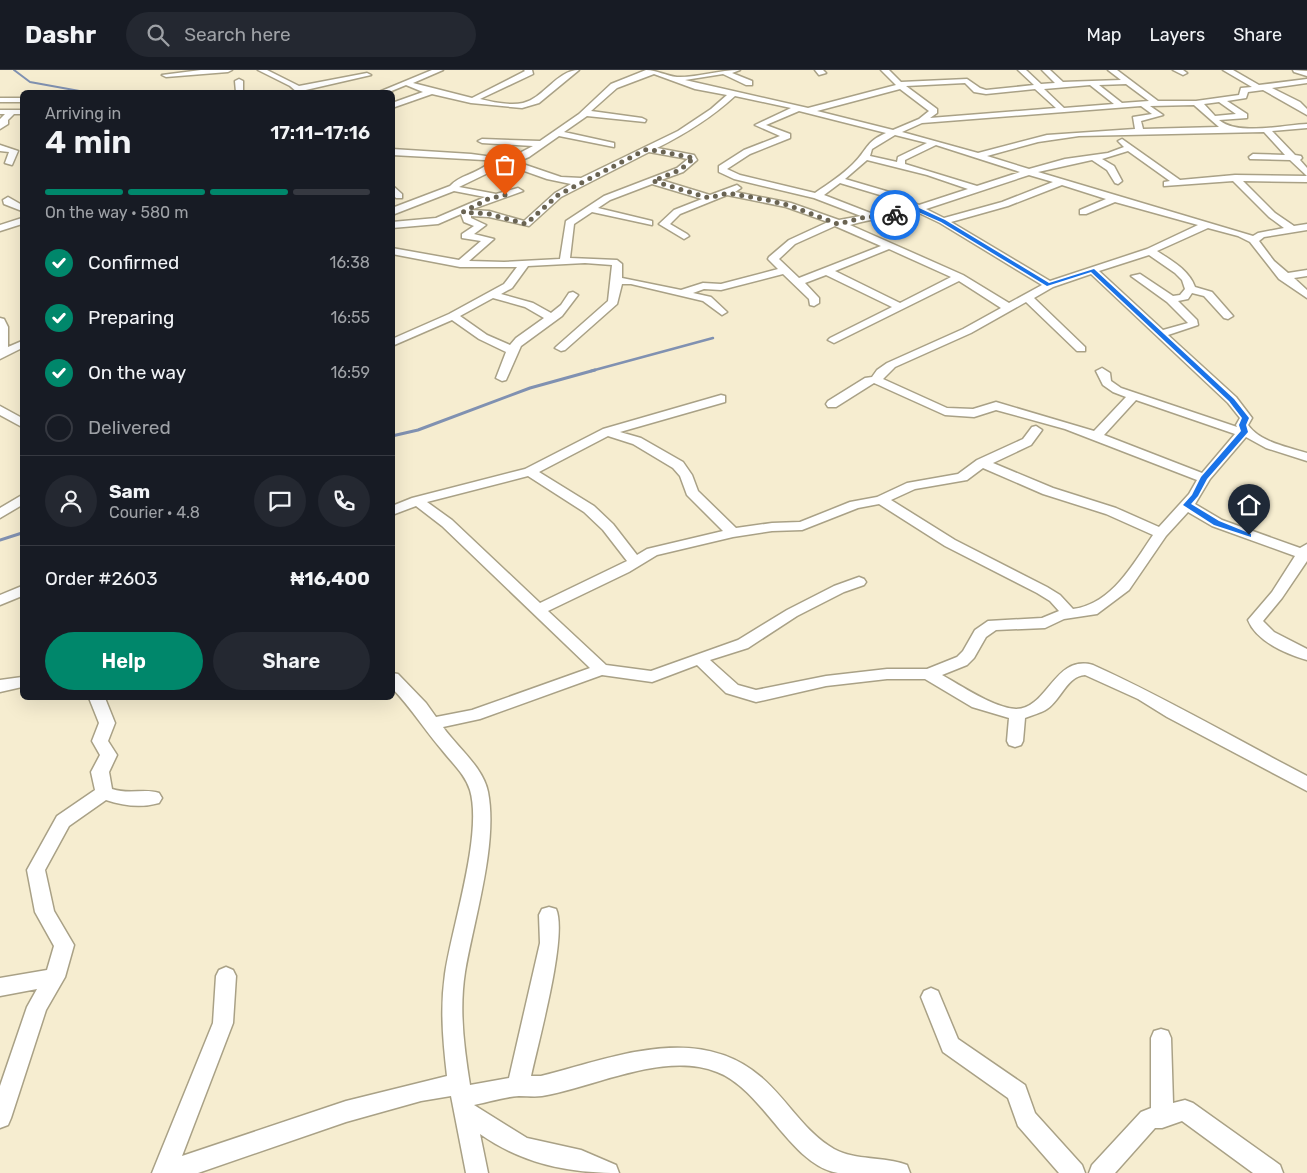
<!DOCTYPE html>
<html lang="en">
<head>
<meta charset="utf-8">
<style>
  body { margin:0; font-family:Rubik,sans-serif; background:#242831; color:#f1f3f6; height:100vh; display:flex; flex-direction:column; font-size:19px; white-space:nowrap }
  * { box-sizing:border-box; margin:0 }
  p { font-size:16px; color:#9ea1a6 }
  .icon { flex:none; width:28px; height:28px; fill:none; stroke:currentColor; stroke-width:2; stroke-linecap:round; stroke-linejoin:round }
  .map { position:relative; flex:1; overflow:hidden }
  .details { position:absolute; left:20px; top:20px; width:375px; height:610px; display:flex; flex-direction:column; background:#171b24; border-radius:8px; box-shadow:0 5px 20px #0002 }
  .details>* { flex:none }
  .pin { position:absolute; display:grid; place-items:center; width:42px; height:42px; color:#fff; margin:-51px -21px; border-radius:50% 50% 50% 0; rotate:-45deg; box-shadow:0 0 5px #0007 }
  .pin .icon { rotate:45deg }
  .courier { position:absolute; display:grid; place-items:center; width:50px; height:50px; margin:-25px; border:4px solid #1a73e8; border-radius:50%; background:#fff; color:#222; box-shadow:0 1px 6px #0007 }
  .head em { font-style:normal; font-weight:600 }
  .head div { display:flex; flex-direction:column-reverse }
  .head { display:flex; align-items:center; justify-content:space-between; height:85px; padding:0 25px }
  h1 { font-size:32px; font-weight:600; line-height:38px }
  .bar { display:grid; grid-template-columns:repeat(4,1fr); gap:8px 5px; align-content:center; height:60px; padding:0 25px }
  .bar i { height:6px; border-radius:4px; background:#363941 }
  .bar .selected { background:#00876b }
  .bar p { grid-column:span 4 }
  .line { display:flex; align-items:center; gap:12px; padding:0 25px; border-top:1px solid #363941 }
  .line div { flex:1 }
  .round { display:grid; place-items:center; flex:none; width:52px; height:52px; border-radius:26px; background:#242831 }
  ol { padding:0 25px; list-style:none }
  li { display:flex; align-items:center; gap:15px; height:55px }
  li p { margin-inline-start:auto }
  li .icon { padding:5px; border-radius:50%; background:#00876b; color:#fff; stroke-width:4 }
  li:last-child { color:#9ea1a6 }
  li i { width:28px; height:28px; border:2px solid #363941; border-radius:50% }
  .primary-button { display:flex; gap:10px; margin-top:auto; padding:10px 25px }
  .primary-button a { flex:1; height:58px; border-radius:30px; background:#00876b; color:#fff; font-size:20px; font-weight:600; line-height:58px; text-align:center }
  .primary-button a+a { background:#242831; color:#f1f3f6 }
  header { display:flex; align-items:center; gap:30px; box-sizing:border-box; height:70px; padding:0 25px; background:#171b24; border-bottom:1px solid #363941 }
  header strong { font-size:24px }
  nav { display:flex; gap:28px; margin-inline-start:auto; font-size:18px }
  .search { width:350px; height:45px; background:#242831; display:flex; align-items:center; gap:12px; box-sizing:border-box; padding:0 18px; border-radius:28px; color:#9ea1a6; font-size:19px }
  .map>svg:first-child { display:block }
</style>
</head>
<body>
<header>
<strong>Dashr</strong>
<div class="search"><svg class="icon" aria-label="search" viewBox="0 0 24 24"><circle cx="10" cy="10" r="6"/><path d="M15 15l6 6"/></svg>Search here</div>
<nav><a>Map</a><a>Layers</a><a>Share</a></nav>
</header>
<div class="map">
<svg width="1307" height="1103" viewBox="0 0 1307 1103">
  <rect width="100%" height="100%" fill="#f6edd0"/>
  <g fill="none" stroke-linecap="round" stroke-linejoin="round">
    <path stroke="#8091b1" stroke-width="2" d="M 14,0 L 30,12 L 85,22"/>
    <path stroke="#8091b1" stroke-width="2.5" d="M 591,301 L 713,268"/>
    <path stroke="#8091b1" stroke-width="3" d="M 392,366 L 418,360 L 530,318 L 595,300
      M 0,470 L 22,463"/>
    <defs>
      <path id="minor" d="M 201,0 L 232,0 L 228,2 L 166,7 L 162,5 Z
        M 258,0 L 267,0 L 299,16 L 367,3 L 371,5 L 297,22 L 290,16 Z
        M 432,0 L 443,0 L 413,13 L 472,28 L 525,1 L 524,0 L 532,0 L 533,4 L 480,29 C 493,32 510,36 523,33 C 544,28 557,0 579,0 L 539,33 L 522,38 L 471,33 L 432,24 L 392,38 L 392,33 L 423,22 L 406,15 L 389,22 L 379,22 Z
        M 646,0 C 657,0 666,6 677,7 C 695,8 719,0 740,0 L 732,3 L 752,11 L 752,15 L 746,15 L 723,4 L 685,10 L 808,38 L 896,15 L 881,0 L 889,0 L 901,12 L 967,9 L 980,18 L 986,20 L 1034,15 L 1018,0 L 1026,0 L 1041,14 L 1055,13 L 1042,0 L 1050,0 L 1063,12 L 1121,10 L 1108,0 L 1117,0 L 1158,31 L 1196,31 L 1239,25 L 1241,18 L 1252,17 L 1223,0 L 1233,0 L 1259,15 L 1307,9 L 1307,13 L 1272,18 L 1300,32 L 1307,39 L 1307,45 L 1263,20 L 1248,22 L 1246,28 L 1227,31 L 1247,44 L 1247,48 L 1219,50 C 1238,66 1283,55 1307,54 L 1307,58 L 1272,61 L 1295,85 L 1301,86 L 1302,88 L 1300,90 L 1307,98 L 1307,106 L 1290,90 L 1250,89 L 1249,87 L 1253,84 L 1285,85 L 1264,62 L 1079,66 L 1038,72 L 987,86 L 1029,99 L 1065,89 L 1108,83 L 1124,77 L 1118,71 L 1122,69 L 1180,110 L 1235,105 L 1307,106 L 1307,112 L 1243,111 L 1275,143 L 1294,156 L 1307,154 L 1307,160 L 1264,167 L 1259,171 L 1274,191 L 1288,203 L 1307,200 L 1307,206 L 1294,208 L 1307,220 L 1307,228 L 1279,209 L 1250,172 L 1238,166 L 1208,158 L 1157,181 C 1172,191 1189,200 1195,217 L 1212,222 L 1233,246 L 1228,249 L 1224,248 L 1204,226 L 1192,223 L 1188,229 L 1178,231 L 1197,250 L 1198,255 L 1168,265 L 1236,327 L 1252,348 L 1248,355 C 1260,372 1288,377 1307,383 L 1307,391 L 1266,378 L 1246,367 L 1210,409 L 1195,434 L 1222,450 L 1300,478 L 1307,474 L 1307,491 L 1282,528 L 1263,551 L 1274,562 L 1307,579 L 1307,590 C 1286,584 1256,571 1248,550 L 1272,522 L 1295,486 L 1212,456 L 1188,442 L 1166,466 L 1129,520 L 1097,544 L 1064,549 L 1045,558 L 996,560 L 986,567 L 974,588 L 967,595 L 942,605 C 960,615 994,638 1016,639 C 1048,639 1054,584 1093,595 C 1166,628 1236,669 1307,706 L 1307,721 L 1167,647 L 1138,629 L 1085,605 C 1067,606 1061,630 1047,639 C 1041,643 1032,645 1025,648 L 1023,671 L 1021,675 L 1015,677 L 1009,675 L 1007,671 L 1009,648 L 972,637 L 925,609 L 887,609 L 826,616 L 756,632 L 726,623 L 697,595 L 652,612 L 602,605 L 480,649 L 443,657 C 458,678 483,697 488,722 C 498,774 474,849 465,902 C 459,940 464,977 470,1015 L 509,1008 L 540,873 L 539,845 L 542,839 L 549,837 L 556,839 C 568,865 538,973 531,1006 L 541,1006 C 612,988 698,952 761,1007 C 787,1029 804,1062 834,1079 C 856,1091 884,1086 907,1095 L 910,1103 C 887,1103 861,1103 838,1103 C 791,1096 763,1019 717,1002 C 664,981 595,1017 542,1026 C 535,1027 527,1026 519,1026 C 504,1027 489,1032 474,1035 L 527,1068 L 581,1080 L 616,1095 L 619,1103 C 568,1103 523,1094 480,1064 L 488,1103 L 466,1103 L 451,1026 L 421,1031 L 346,1052 L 198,1103 L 152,1103 L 213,953 L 216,906 L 219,900 L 226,897 L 233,900 L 236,906 L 233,953 L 182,1086 L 346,1031 L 447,1006 C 443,971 440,939 445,904 C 452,856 483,764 470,720 C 465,704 452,693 442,680 C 424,659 412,639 392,618 L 392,603 L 398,604 L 426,633 L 436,647 L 472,640 L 590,598 L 442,456 L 416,436 L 392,445 L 392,436 L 412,428 L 525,399 L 603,359 L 721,325 L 725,326 L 725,332 L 620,362 L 641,368 L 683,392 L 692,405 L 698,421 L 736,458 L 772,453 L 800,452 L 850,432 L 877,427 L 907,413 L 958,404 L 977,390 L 1023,369 L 1032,357 L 1036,356 L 1042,360 L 1031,375 L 993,393 L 1053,418 L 1116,438 L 1159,457 L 1189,424 L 1197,410 L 1065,359 L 996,340 L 974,347 L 945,345 L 874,313 L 836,337 L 828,337 L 826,334 L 828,331 L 865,308 L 872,307 L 877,300 L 887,293 L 963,259 L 1001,238 L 959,211 L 834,273 L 828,270 L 830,268 L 892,237 L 826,205 L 805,213 L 819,228 L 819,233 L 814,236 L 810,235 L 809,229 L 783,204 L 721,220 L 704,219 L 693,223 L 711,227 L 727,242 L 722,245 L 703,231 L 631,214 L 622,214 L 617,234 L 565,280 L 561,281 L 555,278 L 557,276 L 608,231 L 612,195 L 585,193 L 528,196 L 512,218 L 501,224 L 533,233 L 551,243 L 561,235 L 569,223 L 573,222 L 578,225 L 562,246 L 521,276 L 506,310 L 502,311 L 496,308 L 506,282 L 479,269 L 452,250 L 392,276 L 392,269 L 449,244 L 504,214 L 517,197 L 460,197 L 392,184 L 392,178 L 459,190 L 481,171 L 462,168 L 462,164 L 474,156 L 464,152 L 461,144 L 438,154 L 392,158 L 392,152 L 436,148 L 485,127 L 454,121 L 392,145 L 392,138 L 450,116 C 460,105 476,104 488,94 L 487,90 L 484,90 L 392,85 L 392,79 L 471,84 L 508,89 L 533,76 L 482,73 L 478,71 L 482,69 L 540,71 L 579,44 L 611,14 ZM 654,4 L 695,19 L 727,25 L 711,39 L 678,61 L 581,108 L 561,107 L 517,92 L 529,87 L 559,66 L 614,77 L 614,73 L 564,62 L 587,46 L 645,52 L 646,50 L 642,48 L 591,41 L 617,18 ZM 965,13 L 974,22 L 986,24 L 1035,19 L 1056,38 L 930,48 L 937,43 L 937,39 L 906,16 ZM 1126,14 L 1149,31 L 1122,33 L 1099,15 ZM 1090,15 L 1114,34 L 1064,38 L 1044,19 ZM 900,19 L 929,41 L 919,49 L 893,60 L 817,41 ZM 735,26 L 791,38 L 755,55 L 780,66 L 744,80 L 719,96 L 719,102 L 734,109 L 814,128 L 861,146 L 839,150 L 791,133 L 735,122 L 741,118 L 737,115 L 710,125 L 661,110 L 683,102 L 697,90 L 694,85 L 657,78 C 685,64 711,48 735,26 ZM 1219,32 L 1236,44 L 1215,46 L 1204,34 ZM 1194,35 L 1219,57 L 1143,59 L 1141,51 L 1163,45 L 1150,36 ZM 1141,36 L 1152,44 L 1133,47 L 1135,59 L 1047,65 L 978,83 L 902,62 L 922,53 ZM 799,41 L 886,63 C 865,72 867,81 853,94 C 842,105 828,114 815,123 L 740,105 L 727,99 L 750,84 L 790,68 L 790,64 L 766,55 ZM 895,65 L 927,73 L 898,87 L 897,92 L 870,86 L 872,79 ZM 936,75 L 1020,102 L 977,116 L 905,94 L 905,90 ZM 1128,81 L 1170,111 L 1164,112 L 1164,116 L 1233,111 L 1269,147 L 1284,158 L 1258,163 L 1253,166 L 1038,102 L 1092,90 L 1107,100 L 1115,113 L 1118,114 L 1122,111 L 1114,96 L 1102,89 ZM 649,82 L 688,89 L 677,98 L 604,126 L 566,151 L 560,189 L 504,192 L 469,191 L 494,169 L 474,164 L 486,155 L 471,148 L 471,146 L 489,147 L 529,156 L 561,127 ZM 867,90 L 927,105 L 968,119 L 919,135 L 896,124 L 845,109 ZM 496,91 L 547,109 L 571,114 L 555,123 L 524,151 L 489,141 L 470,140 L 523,121 L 518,118 L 496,124 L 459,117 L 488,103 L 496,95 ZM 1029,105 L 1053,112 L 1002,132 L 944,148 L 926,139 ZM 840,113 L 890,128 L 910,138 L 873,144 L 824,125 ZM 652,114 L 702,129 L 674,140 L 659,154 L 684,169 L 689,166 L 687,164 L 670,154 L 680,144 L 727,125 L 786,137 L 828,152 L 789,170 L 769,187 L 768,189 L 778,199 L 721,214 L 703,213 L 681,220 L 622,208 L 622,194 L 617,190 L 570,188 L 574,154 L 592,142 L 652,155 L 652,151 L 598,138 L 610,130 ZM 1062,115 L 1106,129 L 1080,140 L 1080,144 L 1086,144 L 1115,132 L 1198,155 L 1147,179 L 1050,211 L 951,152 L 1008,136 ZM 917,142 L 940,153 L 1042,215 L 1009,233 L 963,205 L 850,155 C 872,148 895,147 917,142 ZM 835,156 L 881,176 L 799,208 L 779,189 L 795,174 ZM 889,179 L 951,207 L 900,233 L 835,201 ZM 1149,185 L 1175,203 L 1182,210 L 1185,219 L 1180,225 L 1173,226 L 1140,204 L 1131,206 L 1167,232 L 1188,253 L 1163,260 L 1099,201 ZM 1091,204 L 1228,333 L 1240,348 L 1236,355 L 1237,357 L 1121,318 L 1111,311 L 1110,303 L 1102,298 L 1096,301 L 1103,315 L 1113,322 L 1126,327 L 1094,361 L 996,332 L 973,339 L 947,338 L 883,309 L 895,297 L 971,263 L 1026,232 L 1077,281 L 1085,281 L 1085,277 L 1034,228 L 1053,217 ZM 493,228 L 525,237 L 544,248 L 516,268 L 510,275 L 487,265 L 460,246 ZM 1136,330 L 1235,364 L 1202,403 L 1104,365 ZM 608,366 L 633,374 L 673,398 L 680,406 L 687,425 L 723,461 L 647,479 L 637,485 L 613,454 L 594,436 L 539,402 ZM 983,398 L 1043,424 L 1106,444 L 1153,465 C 1133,494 1112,534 1073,539 L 1060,525 L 1047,517 L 955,470 L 891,430 L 915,419 L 967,410 ZM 528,406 L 584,442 L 603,460 L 627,491 L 540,533 L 452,450 L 427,432 ZM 879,434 L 945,476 L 1037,523 L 1050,531 L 1059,541 L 1042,548 L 988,551 L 975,560 L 963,581 L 957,587 L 927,599 L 887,599 L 826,606 L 756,620 L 738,615 L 710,590 L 748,578 L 797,546 L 844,522 L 864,515 L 866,512 L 864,509 L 859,507 L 834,516 L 787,540 L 738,570 L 651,601 L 606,595 L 548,541 L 629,502 L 657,485 L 733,467 L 772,461 L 802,460 L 858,438 Z
        M 815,0 L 823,0 L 826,3 L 819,5 Z
        M 1173,0 L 1183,0 L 1187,3 L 1183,5 Z
        M 1293,0 L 1307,1 L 1307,6 L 1294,2 Z
        M 239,9 L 243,11 L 243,22 L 236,22 L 235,11 Z
        M 0,28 L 22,28 L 22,32 L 0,32 Z
        M 0,40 L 22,40 L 22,44 L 14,44 L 8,50 L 8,54 L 0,59 L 0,49 L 5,44 L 0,44 Z
        M 0,75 L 18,81 L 12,95 L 5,93 L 9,82 L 0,81 Z
        M 392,115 L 402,124 L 402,128 L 396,128 L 392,124 Z
        M 8,127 L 22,135 L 22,141 L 4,134 L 3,130 Z
        M 22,148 L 22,154 L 0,161 L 0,155 Z
        M 0,248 L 4,249 L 8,257 L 8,277 L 22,271 L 22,278 L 0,289 Z
        M 0,336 L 22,348 L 22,357 L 0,345 Z
        M 22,425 L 22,435 L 0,448 L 0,438 Z
        M 22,516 L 22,526 L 0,535 L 0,525 Z
        M 22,607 L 22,617 L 0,622 L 0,610 Z
        M 89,628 L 105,628 L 115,653 L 108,671 L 117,685 L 109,702 L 112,719 C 130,725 144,718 159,723 L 162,728 L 159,733 C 141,738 124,736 106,730 L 69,756 L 45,800 L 54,841 L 74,875 L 65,907 L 46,940 L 11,1048 L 8,1055 L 0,1058 L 0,1016 L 27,937 L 37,919 L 0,926 L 0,908 L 47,900 L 54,876 L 35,842 L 27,800 L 57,746 L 95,720 L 91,702 L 100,685 L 92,671 L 99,653 Z
        M 931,918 L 938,921 L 958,969 L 1025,1015 L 1035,1043 L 1082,1095 L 1085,1103 L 1059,1103 L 1018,1056 L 1008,1028 L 943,982 L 921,927 L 924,921 Z
        M 1161,959 L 1168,961 L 1171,968 L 1173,1033 L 1185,1030 L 1193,1033 L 1280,1095 L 1283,1103 L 1253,1103 L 1182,1051 L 1162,1058 L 1155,1058 L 1115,1103 L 1089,1103 L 1092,1095 L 1141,1042 L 1151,1038 L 1151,968 L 1154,961 Z"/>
    </defs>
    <use href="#minor" stroke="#a9a186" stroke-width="3"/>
    <use href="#minor" fill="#fff" fill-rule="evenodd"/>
  </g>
  <path fill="#1a73e8" d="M 919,138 L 945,150 L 1049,213 L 1094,199 L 1234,329 L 1249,348 L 1246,355 L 1248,362 L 1207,409 L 1198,426 L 1191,434 L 1219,451 L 1251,464 L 1251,467 L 1214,455 L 1183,435 L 1192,425 L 1201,407 L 1241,361 L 1239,355 L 1242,348 L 1229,331 L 1091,202 L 1047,216 L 941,152 L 916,141 L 895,146 L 893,145 Z"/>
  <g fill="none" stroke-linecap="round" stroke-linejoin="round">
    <path stroke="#6a6453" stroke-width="5" stroke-dasharray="0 9" d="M 505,125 L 488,129 L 463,142 L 489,144 L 526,154 L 558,125 L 647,79 L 694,88 L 680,100 L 653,111 L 709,128 L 728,123 L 767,130 L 788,135 L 838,154 L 866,147 L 895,145"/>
  </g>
</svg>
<div class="pin" style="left:505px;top:125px;background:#ea580c"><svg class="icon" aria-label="bag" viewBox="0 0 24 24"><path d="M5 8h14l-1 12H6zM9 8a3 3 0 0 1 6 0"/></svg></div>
<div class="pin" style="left:1249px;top:465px;background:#1f2937"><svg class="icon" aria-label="home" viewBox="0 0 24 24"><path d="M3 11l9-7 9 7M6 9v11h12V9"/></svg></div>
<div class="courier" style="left:895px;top:145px"><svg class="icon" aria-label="bike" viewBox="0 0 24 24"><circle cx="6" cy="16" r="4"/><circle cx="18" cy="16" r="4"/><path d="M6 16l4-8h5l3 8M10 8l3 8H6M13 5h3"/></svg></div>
<section class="details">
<div class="head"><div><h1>4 min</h1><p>Arriving in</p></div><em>17:11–17:16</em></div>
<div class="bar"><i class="selected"></i><i class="selected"></i><i class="selected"></i><i></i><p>On the way · 580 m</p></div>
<ol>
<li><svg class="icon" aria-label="check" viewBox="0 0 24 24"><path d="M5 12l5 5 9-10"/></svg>Confirmed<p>16:38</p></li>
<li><svg class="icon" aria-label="check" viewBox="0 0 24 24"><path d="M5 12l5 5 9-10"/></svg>Preparing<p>16:55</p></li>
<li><svg class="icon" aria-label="check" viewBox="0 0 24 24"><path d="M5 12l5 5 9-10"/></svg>On the way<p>16:59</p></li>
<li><i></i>Delivered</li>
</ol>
<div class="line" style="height:90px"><a class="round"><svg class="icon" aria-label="person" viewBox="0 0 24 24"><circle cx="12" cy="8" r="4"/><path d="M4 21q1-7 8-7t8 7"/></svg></a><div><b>Sam</b><p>Courier · 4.8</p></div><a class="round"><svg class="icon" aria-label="chat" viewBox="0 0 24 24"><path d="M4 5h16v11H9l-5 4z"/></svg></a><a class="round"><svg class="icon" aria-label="phone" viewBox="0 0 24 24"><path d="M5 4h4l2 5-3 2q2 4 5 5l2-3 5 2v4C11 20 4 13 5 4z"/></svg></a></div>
<div class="line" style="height:65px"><div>Order #2603</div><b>₦16,400</b></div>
<div class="primary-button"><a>Help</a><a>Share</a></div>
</section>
</div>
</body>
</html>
